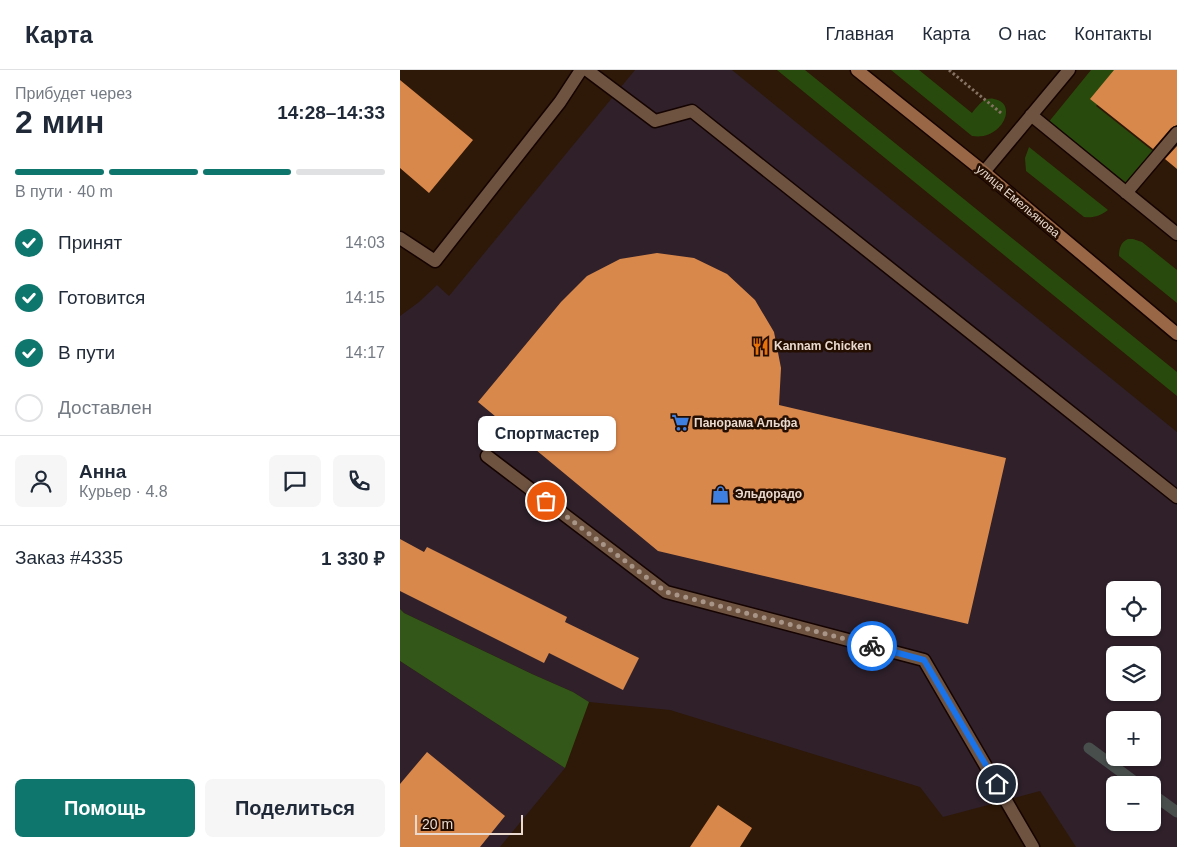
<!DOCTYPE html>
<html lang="ru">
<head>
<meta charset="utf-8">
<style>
  body { margin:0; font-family:Arial,sans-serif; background:#f6f6f7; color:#1f2937; height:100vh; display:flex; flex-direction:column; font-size:19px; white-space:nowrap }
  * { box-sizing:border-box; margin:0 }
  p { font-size:16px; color:#747a83 }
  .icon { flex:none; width:28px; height:28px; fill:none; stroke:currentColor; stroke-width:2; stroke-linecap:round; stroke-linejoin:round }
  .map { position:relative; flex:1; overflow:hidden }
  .panel { display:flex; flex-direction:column; background:#fff; width:400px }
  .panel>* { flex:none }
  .buttons { position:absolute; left:706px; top:511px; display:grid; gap:10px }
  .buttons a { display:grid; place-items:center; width:55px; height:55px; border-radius:8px; background:#fff; box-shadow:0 1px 4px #0004; font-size:25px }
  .scale { position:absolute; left:15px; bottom:12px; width:108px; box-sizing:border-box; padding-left:5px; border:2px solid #e9d9ce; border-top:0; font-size:14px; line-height:18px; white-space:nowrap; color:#e9d9ce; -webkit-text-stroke:4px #240e01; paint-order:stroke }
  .pin { position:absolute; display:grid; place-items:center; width:42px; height:42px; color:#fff; margin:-21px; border:2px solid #fff; border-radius:50%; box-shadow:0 1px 5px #0007 }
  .courier { position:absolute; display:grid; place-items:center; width:50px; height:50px; margin:-25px; border:4px solid #1a73e8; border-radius:50%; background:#fff; color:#222; box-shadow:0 1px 6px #0007 }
  .bubble { position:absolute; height:35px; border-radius:8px; background:#fff; box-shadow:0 1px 4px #0004; font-size:16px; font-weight:700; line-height:35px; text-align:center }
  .summary em { font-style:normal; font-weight:700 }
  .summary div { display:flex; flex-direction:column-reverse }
  .summary { display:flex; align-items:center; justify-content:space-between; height:85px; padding:0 15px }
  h1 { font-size:32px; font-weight:700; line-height:38px }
  .bar { display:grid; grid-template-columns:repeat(4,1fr); gap:8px 5px; align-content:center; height:60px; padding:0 15px }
  .bar i { height:6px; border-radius:4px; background:#e0e1e3 }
  .bar .on { background:#0f766e }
  .bar p { grid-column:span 4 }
  .line { display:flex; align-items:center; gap:12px; padding:0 15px; border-top:1px solid #e0e1e3 }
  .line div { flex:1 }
  .round { display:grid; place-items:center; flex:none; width:52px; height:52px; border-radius:8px; background:#f6f6f7 }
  ol { padding:0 15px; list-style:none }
  li { display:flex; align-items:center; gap:15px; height:55px }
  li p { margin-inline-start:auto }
  li .icon { padding:5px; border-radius:50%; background:#0f766e; color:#fff; stroke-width:4 }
  li:last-child { color:#747a83 }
  li i { width:28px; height:28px; border:2px solid #e0e1e3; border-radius:50% }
  .cta { display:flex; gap:10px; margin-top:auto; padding:10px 15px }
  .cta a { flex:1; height:58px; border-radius:8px; background:#0f766e; color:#fff; font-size:20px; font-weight:700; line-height:58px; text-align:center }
  .cta a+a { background:#f6f6f7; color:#1f2937 }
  header { display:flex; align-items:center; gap:30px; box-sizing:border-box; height:70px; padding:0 25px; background:#fff; border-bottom:1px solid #e0e1e3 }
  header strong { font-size:24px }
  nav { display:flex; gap:28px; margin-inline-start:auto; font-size:18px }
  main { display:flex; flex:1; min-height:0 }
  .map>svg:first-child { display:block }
</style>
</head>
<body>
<header>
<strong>Карта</strong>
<nav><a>Главная</a><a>Карта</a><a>О нас</a><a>Контакты</a></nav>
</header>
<main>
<section class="panel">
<div class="summary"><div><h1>2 мин</h1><p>Прибудет через</p></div><em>14:28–14:33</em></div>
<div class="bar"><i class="on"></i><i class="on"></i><i class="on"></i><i></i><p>В пути · 40 m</p></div>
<ol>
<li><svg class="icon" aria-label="check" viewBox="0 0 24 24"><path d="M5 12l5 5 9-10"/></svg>Принят<p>14:03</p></li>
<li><svg class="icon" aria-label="check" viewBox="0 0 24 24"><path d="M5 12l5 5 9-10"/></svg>Готовится<p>14:15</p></li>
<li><svg class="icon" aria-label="check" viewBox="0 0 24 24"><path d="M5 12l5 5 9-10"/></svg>В пути<p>14:17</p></li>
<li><i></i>Доставлен</li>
</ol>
<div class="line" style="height:90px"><a class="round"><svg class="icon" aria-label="person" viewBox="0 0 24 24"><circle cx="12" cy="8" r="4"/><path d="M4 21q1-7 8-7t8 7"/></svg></a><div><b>Анна</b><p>Курьер · 4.8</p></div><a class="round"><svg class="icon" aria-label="chat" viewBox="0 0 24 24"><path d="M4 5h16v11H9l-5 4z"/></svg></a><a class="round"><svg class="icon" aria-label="phone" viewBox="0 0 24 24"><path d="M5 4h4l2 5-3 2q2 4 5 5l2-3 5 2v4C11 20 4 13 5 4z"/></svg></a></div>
<div class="line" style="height:65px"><div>Заказ #4335</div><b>1 330 ₽</b></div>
<div class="cta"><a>Помощь</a><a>Поделиться</a></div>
</section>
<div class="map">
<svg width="777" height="777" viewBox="0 0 777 777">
  <rect width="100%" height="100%" fill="#2e1807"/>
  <path fill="#2f202a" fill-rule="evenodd" d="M 235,0 L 332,0 L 777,362 L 777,777 L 676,777 L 640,721 L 543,747 L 520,717 L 270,640 L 189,632 L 173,622 L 132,604 L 4,543 L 0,539 L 0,246 L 19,232 L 37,215 L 49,226 ZM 715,520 L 752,520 L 752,558 L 715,558 ZM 715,585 L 752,585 L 752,622 L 715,622 ZM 715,650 L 752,650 L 752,688 L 715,688 ZM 715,715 L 752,715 L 752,752 L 715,752 Z
    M 0,591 L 165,698 L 100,777 L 0,777 Z"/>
  <path fill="#284a0c" d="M 377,0 L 405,0 L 777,302 L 777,326 Z
    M 491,0 L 519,0 L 572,43 C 575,39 579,34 583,31 C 586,29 590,28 594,29 C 619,33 602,71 572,66 Z
    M 691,0 L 725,0 L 696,36 L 754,82 L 722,122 L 713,119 L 649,69 L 643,59 Z
    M 629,77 L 708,140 C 700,146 694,148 684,147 L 626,101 L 625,88 Z
    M 728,169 L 733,169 L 742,172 L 777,200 L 777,233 L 719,186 C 719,178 721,172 728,169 Z"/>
  <path fill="#335718" d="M 0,539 L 4,543 L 132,604 L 173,622 L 189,632 L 165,698 L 0,591 Z"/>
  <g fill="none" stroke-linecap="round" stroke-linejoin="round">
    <path stroke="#474e4c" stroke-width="11" d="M 689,678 L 739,715
      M 752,724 L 777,742"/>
  </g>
  <path fill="#d9884c" d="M 714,0 L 777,0 L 777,55 L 771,58 L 753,79 L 690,29 Z
    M 0,10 L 73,70 L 29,123 L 0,98 Z
    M 777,76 L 777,99 L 765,89 Z
    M 257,183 L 294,188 L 327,204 L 355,230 L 374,262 L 381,298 L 379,335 L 606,388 L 568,554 L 258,481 L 78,332 L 161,232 L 187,206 L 220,189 Z
    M 0,469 L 24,482 L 27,477 L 167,547 L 165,552 L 239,588 L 223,620 L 149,583 L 144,593 L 0,521 Z
    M 27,682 L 105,746 L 80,777 L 0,777 L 0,714 Z
    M 318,735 L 352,758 L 340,777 L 290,777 Z"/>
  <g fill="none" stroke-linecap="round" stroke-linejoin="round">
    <defs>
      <path id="service" d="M 187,0 L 255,51 L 292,41 L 777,427
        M 631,45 L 777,164
        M 584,102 L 669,0
        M 726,123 L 777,63
        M 0,168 L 35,191 L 160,32 L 181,0
        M 87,386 L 266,522 L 524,590 L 633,777"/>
      <path id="secondary" d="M 457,0 L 584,102 L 777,264"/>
    </defs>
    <use href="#service" stroke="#150300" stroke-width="15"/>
    <use href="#secondary" stroke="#150300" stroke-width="15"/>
    <path stroke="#857263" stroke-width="3" stroke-dasharray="2.5 2.5" stroke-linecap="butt" d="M 549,0 L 601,43"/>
    <use href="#service" stroke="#6e5341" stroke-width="12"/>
    <use href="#secondary" stroke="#996746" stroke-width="12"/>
  </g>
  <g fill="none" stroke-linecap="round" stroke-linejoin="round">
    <path stroke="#a89588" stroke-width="5" stroke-dasharray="0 9" d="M 146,431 L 266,522 L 472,576"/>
    <path stroke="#1a73e8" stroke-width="6" d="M 472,576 L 524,590 L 597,714"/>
  </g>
  <defs>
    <symbol id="restaurant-bare" viewBox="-9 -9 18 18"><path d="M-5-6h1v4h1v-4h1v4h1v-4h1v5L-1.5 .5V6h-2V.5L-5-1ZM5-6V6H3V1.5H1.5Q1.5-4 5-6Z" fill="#e8710a" stroke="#240e01" stroke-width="2.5" paint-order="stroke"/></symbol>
    <symbol id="supermarket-bare" viewBox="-9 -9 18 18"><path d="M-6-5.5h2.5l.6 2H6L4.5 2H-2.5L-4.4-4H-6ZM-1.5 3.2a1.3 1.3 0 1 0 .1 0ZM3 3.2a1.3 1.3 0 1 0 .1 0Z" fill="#3f7fe0" stroke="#240e01" stroke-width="2.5" paint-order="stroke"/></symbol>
    <symbol id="shop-bare" viewBox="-9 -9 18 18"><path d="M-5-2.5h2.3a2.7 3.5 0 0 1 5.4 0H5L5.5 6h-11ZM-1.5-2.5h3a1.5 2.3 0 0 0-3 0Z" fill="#3f7fe0" stroke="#240e01" stroke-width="2.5" paint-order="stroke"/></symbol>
  </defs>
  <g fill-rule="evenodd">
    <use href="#restaurant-bare" x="348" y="264" width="25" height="25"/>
    <use href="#supermarket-bare" x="268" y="340" width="25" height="25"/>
    <use href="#shop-bare" x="308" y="412" width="25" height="25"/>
  </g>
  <g text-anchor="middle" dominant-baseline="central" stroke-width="5" stroke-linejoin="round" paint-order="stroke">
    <g font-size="12" fill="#e9d9ce" stroke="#240e01">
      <text transform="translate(618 131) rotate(40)">улица Емельянова</text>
    </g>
    <g font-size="12" font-weight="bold" fill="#e9d9ce" stroke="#240e01" text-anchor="start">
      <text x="374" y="276">Kannam Chicken</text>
      <text x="294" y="353">Панорама Альфа</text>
      <text x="335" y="424">Эльдорадо</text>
    </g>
  </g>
</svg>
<div class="buttons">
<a><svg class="icon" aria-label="locate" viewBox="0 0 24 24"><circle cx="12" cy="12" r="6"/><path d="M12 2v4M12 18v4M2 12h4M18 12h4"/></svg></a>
<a><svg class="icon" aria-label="layers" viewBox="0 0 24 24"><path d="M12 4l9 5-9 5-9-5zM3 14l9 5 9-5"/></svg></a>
<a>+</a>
<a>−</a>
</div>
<div class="scale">20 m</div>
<div class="pin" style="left:146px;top:431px;background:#ea580c"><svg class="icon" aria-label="bag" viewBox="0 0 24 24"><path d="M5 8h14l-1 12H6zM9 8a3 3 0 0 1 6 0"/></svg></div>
<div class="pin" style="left:597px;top:714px;background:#1f2937"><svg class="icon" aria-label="home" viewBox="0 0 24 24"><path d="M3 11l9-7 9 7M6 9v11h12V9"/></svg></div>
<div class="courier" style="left:472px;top:576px"><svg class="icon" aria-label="bike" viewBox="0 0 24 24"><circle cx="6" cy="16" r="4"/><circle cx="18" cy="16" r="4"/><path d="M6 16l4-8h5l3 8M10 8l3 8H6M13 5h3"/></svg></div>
<div class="bubble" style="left:78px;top:346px;width:138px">Спортмастер</div>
</div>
</main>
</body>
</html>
